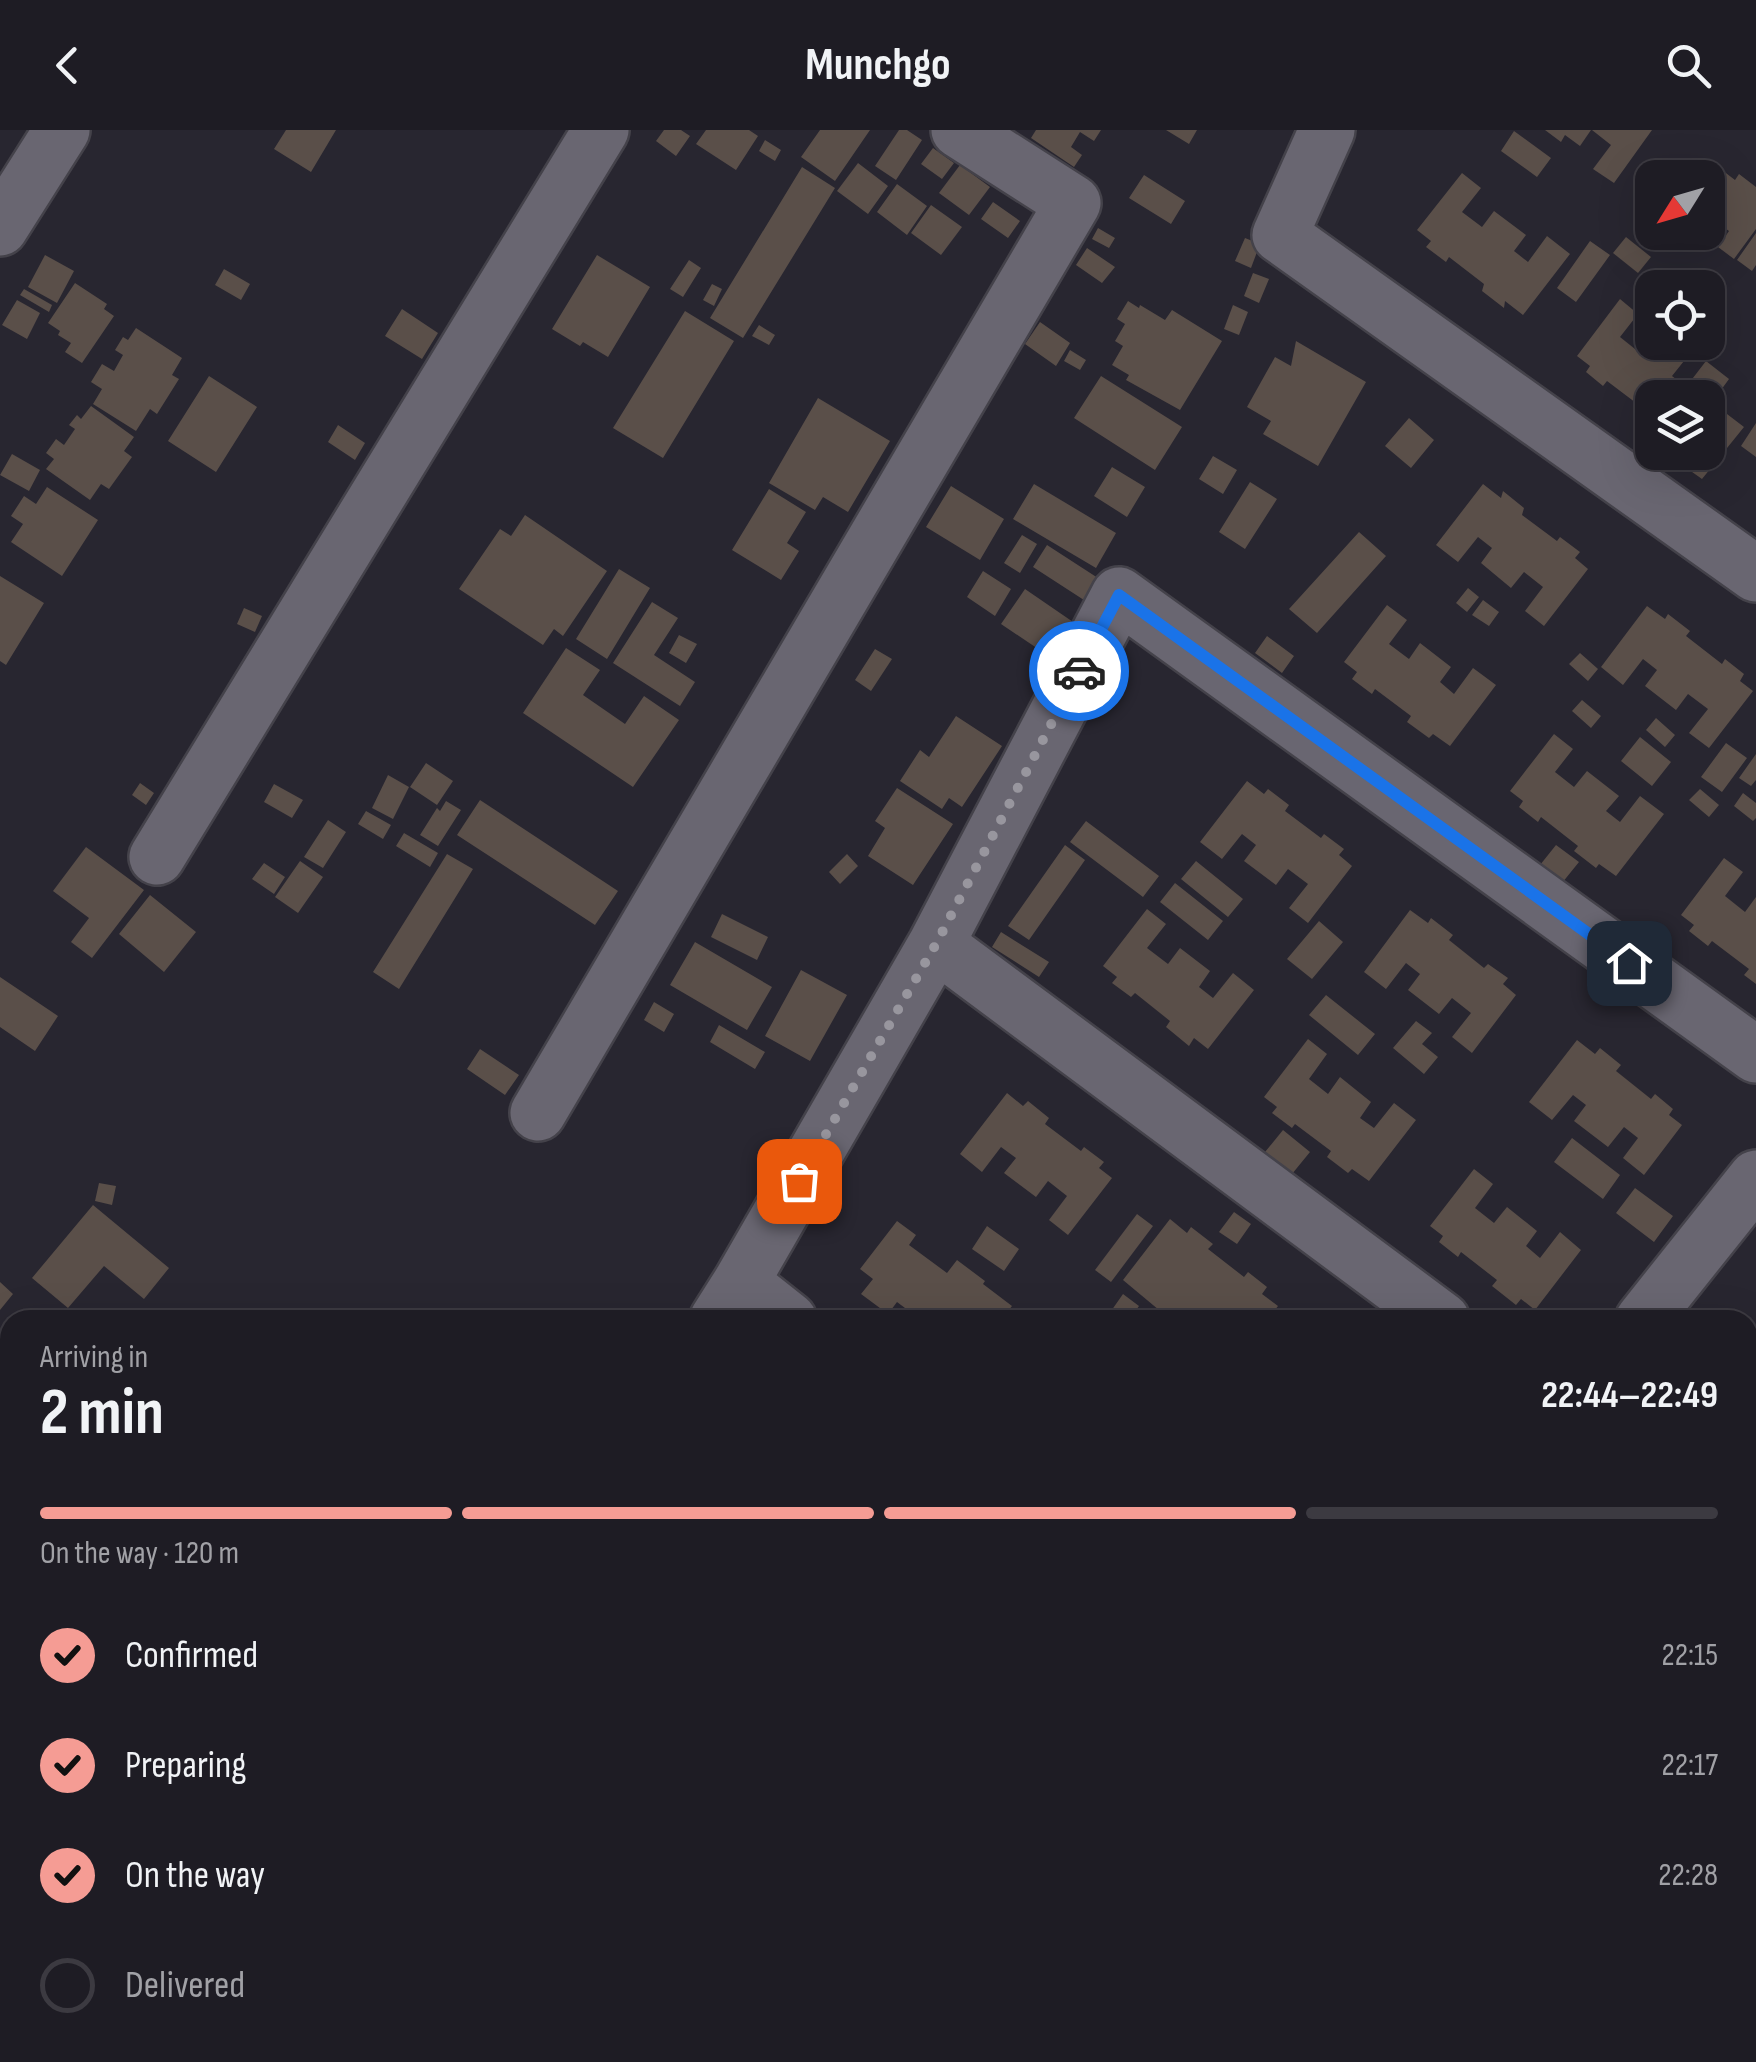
<!DOCTYPE html>
<html lang="en">
<head>
<meta charset="utf-8">
<style>
  body { margin:0; font-family:"Sofia Sans Condensed",sans-serif; background:#26252c; color:#f1f3f6; height:100vh; display:flex; flex-direction:column; font-size:38px; white-space:nowrap }
  * { box-sizing:border-box; margin:0 }
  p { font-size:32px; color:#a1a1a6 }
  .icon { flex:none; width:55px; height:55px; fill:none; stroke:currentColor; stroke-width:2; stroke-linecap:round; stroke-linejoin:round }
  .map { position:relative; flex:1; overflow:hidden }
  .sheet { position:absolute; left:0px; top:1180px; width:1758px; height:752px; display:flex; flex-direction:column; background:#1e1c24; border-radius:30px 30px 0 0; box-shadow:0 10px 40px #0002,0 0 0 2px #3c3a41 }
  .sheet>* { flex:none }
  .needle { width:65px; rotate:233deg }
  .fabs { position:absolute; left:1635px; top:30px; display:grid; gap:20px }
  .fabs a { display:grid; place-items:center; width:90px; height:90px; border-radius:20px; background:#1e1c24; box-shadow:0 10px 40px #0002,0 0 0 2px #3c3a41; font-size:50px }
  .pin { position:absolute; display:grid; place-items:center; width:85px; height:85px; color:#fff; margin:-42px; border-radius:20px; box-shadow:0 5px 15px #0006 }
  .courier { position:absolute; display:grid; place-items:center; width:100px; height:100px; margin:-50px; border:8px solid #1a73e8; border-radius:50%; background:#fff; color:#222; box-shadow:0 2px 12px #0007 }
  .headline em { font-style:normal; font-weight:700 }
  .headline div { display:flex; flex-direction:column-reverse }
  .headline { display:flex; align-items:center; justify-content:space-between; height:170px; padding:0 40px }
  h1 { font-size:65px; font-weight:700; line-height:75px }
  .bar { display:grid; grid-template-columns:repeat(4,1fr); gap:15px 10px; align-content:center; height:120px; padding:0 40px }
  .bar i { height:12px; border-radius:8px; background:#3c3a41 }
  .bar .selected { background:#f59c94 }
  .bar p { grid-column:span 4 }
  ol { padding:0 40px; list-style:none }
  li { display:flex; align-items:center; gap:30px; height:110px }
  li p { margin-inline-start:auto }
  li .icon { padding:10px; border-radius:50%; background:#f59c94; color:#111; stroke-width:4 }
  li:last-child { color:#a1a1a6 }
  li i { width:55px; height:55px; border:5px solid #3c3a41; border-radius:50% }
  header { display:flex; justify-content:space-between; align-items:center; height:130px; padding:0 40px; background:#1e1c24; font-size:45px; font-weight:700 }
  .map>svg:first-child { display:block }
</style>
</head>
<body>
<header><svg class="icon" aria-label="back" viewBox="0 0 24 24"><path d="M15 5l-7 7 7 7"/></svg>Munchgo<svg class="icon" aria-label="search" viewBox="0 0 24 24"><circle cx="10" cy="10" r="6"/><path d="M15 15l6 6"/></svg></header>
<div class="map">
<svg width="1756" height="1932" viewBox="0 0 1756 1932">
  <rect width="100%" height="100%" fill="#282630"/>
  <path fill="#5a4f49" d="M 286,0 L 336,0 L 311,42 L 274,19 Z
    M 664,0 L 681,0 L 690,6 L 676,26 L 656,11 Z
    M 706,0 L 749,0 L 758,6 L 736,40 L 696,14 Z
    M 820,0 L 870,0 L 835,51 L 801,27 Z
    M 899,0 L 907,0 L 922,10 L 896,50 L 875,36 Z
    M 1036,0 L 1101,0 L 1094,11 L 1080,2 L 1071,17 L 1082,25 L 1074,37 L 1031,8 Z
    M 1166,0 L 1197,0 L 1189,14 Z
    M 1545,0 L 1591,0 L 1580,16 L 1565,5 L 1561,12 Z
    M 1592,0 L 1652,0 L 1614,53 L 1593,39 L 1611,15 Z
    M 1514,1 L 1551,28 L 1537,47 L 1501,21 Z
    M 765,10 L 781,20 L 775,31 L 759,21 Z
    M 933,18 L 954,33 L 942,49 L 921,34 Z
    M 858,33 L 888,56 L 868,84 L 837,61 Z
    M 960,35 L 990,57 L 969,85 L 939,63 Z
    M 802,37 L 835,58 L 743,208 L 710,188 Z
    M 1718,37 L 1735,50 L 1739,44 L 1756,57 L 1756,99 L 1734,129 L 1718,117 L 1729,101 L 1715,91 L 1708,100 L 1708,52 Z
    M 1462,43 L 1481,58 L 1462,82 L 1482,97 L 1494,81 L 1526,105 L 1514,121 L 1528,132 L 1547,106 L 1570,124 L 1523,185 L 1505,171 L 1504,178 L 1482,161 L 1484,154 L 1449,127 L 1446,132 L 1426,117 L 1431,111 L 1417,100 Z
    M 1144,45 L 1185,71 L 1171,94 L 1129,68 Z
    M 897,54 L 927,76 L 907,105 L 877,82 Z
    M 993,72 L 1020,91 L 1008,108 L 981,89 Z
    M 931,75 L 962,97 L 941,125 L 911,103 Z
    M 1098,98 L 1115,108 L 1109,118 L 1092,109 Z
    M 1677,102 L 1706,102 L 1696,116 Z
    M 1756,103 L 1756,135 L 1752,141 L 1737,130 Z
    M 1626,107 L 1651,127 L 1638,143 L 1613,123 Z
    M 1245,108 L 1260,114 L 1251,138 L 1235,131 Z
    M 1590,111 L 1610,125 L 1576,172 L 1557,158 Z
    M 1087,118 L 1115,137 L 1102,153 L 1076,135 Z
    M 45,125 L 74,141 L 57,173 L 28,157 Z
    M 597,125 L 650,157 L 608,227 L 583,212 L 580,216 L 552,199 Z
    M 689,130 L 701,138 L 683,167 L 670,159 Z
    M 224,139 L 250,154 L 241,170 L 215,155 Z
    M 1253,143 L 1269,149 L 1259,173 L 1244,166 Z
    M 75,153 L 107,174 L 104,179 L 114,186 L 82,233 L 65,222 L 71,213 L 58,205 L 60,201 L 48,193 Z
    M 712,154 L 722,159 L 714,176 L 703,170 Z
    M 24,159 L 52,175 L 49,182 L 20,165 Z
    M 1620,169 L 1638,184 L 1620,207 L 1640,223 L 1652,207 L 1652,212 L 1660,212 L 1684,231 L 1672,246 L 1686,257 L 1706,231 L 1729,249 L 1708,278 L 1708,268 L 1652,268 L 1652,298 L 1638,287 L 1644,279 L 1607,251 L 1603,256 L 1586,242 L 1590,236 L 1577,226 Z
    M 17,170 L 40,183 L 27,209 L 2,195 Z
    M 1128,171 L 1139,178 L 1140,175 L 1165,190 L 1172,180 L 1222,211 L 1180,280 L 1126,250 L 1129,245 L 1112,235 L 1123,216 L 1115,211 L 1125,194 L 1117,189 Z
    M 1233,175 L 1248,182 L 1239,205 L 1224,199 Z
    M 402,179 L 438,203 L 422,229 L 385,206 Z
    M 685,181 L 734,211 L 663,328 L 613,298 Z
    M 1040,192 L 1070,213 L 1056,236 L 1025,214 Z
    M 759,195 L 775,205 L 769,215 L 752,206 Z
    M 136,198 L 182,228 L 172,245 L 179,249 L 157,284 L 150,279 L 136,301 L 93,274 L 102,259 L 91,252 L 102,234 L 114,241 L 123,225 L 115,220 L 123,207 L 128,210 Z
    M 1296,211 L 1366,252 L 1318,336 L 1263,304 L 1271,291 L 1247,277 L 1275,227 L 1291,236 Z
    M 1070,220 L 1086,230 L 1080,240 L 1064,231 Z
    M 209,246 L 257,277 L 216,342 L 168,311 Z
    M 1101,246 L 1182,297 L 1155,340 L 1074,288 Z
    M 818,268 L 890,311 L 848,382 L 823,367 L 815,380 L 769,353 Z
    M 91,276 L 134,307 L 124,321 L 132,327 L 109,359 L 101,354 L 90,370 L 46,339 L 54,329 L 46,323 L 56,309 L 64,315 L 75,299 L 69,295 L 77,285 L 81,289 Z
    M 1727,284 L 1744,297 L 1702,349 L 1685,337 L 1696,322 L 1708,322 L 1708,309 Z
    M 1409,288 L 1434,310 L 1411,338 L 1385,316 Z
    M 1756,293 L 1756,327 L 1741,316 Z
    M 338,295 L 365,313 L 355,330 L 328,312 Z
    M 12,324 L 40,340 L 29,361 L 0,345 Z
    M 1213,326 L 1237,340 L 1223,364 L 1199,349 Z
    M 1112,337 L 1145,357 L 1127,387 L 1094,366 Z
    M 1250,352 L 1277,369 L 1245,419 L 1219,402 Z
    M 1034,354 L 1116,403 L 1096,438 L 1013,389 Z
    M 1483,354 L 1501,368 L 1503,361 L 1524,378 L 1522,385 L 1557,411 L 1560,407 L 1580,422 L 1575,428 L 1588,439 L 1544,496 L 1525,481 L 1543,457 L 1524,442 L 1511,458 L 1481,433 L 1492,418 L 1478,407 L 1458,432 L 1436,415 Z
    M 951,356 L 1004,389 L 980,430 L 926,397 Z
    M 47,357 L 98,390 L 62,446 L 11,412 L 23,394 L 11,386 L 24,366 L 36,374 Z
    M 769,359 L 806,382 L 787,413 L 799,421 L 781,450 L 732,420 Z
    M 525,385 L 607,441 L 563,506 L 554,499 L 543,515 L 459,459 L 500,399 L 511,406 Z
    M 1359,402 L 1386,426 L 1317,503 L 1289,479 Z
    M 1022,405 L 1037,414 L 1020,443 L 1004,433 Z
    M 1047,415 L 1101,450 L 1087,472 L 1033,437 Z
    M 619,439 L 650,458 L 607,529 L 576,509 Z
    M 983,441 L 1011,459 L 995,486 L 967,467 Z
    M 0,446 L 44,473 L 6,535 L 0,531 Z
    M 1468,458 L 1479,467 L 1467,482 L 1456,473 Z
    M 1025,459 L 1076,494 L 1053,529 L 1001,494 Z
    M 1483,470 L 1499,482 L 1489,496 L 1472,485 Z
    M 652,472 L 678,488 L 654,525 L 695,552 L 680,576 L 613,533 Z
    M 1387,475 L 1407,490 L 1389,514 L 1409,529 L 1420,513 L 1451,537 L 1440,552 L 1454,564 L 1473,538 L 1496,555 L 1450,616 L 1433,604 L 1429,608 L 1407,592 L 1411,586 L 1375,559 L 1372,564 L 1352,549 L 1357,542 L 1344,532 Z
    M 1647,476 L 1665,489 L 1668,484 L 1690,501 L 1686,506 L 1722,534 L 1725,529 L 1744,544 L 1740,551 L 1753,561 L 1709,618 L 1689,603 L 1708,579 L 1688,564 L 1676,580 L 1645,556 L 1657,540 L 1643,529 L 1623,555 L 1601,537 Z
    M 244,478 L 262,486 L 255,502 L 237,494 Z
    M 679,505 L 697,514 L 686,533 L 669,523 Z
    M 1267,506 L 1294,526 L 1282,543 L 1255,523 Z
    M 566,518 L 600,540 L 583,565 L 625,594 L 644,566 L 679,590 L 633,657 L 523,583 Z
    M 875,519 L 892,529 L 871,561 L 855,550 Z
    M 1580,523 L 1598,539 L 1588,551 L 1569,534 Z
    M 1582,570 L 1601,586 L 1591,598 L 1572,581 Z
    M 956,586 L 1002,616 L 962,677 L 949,668 L 942,679 L 900,651 L 920,620 L 929,627 Z
    M 1656,588 L 1675,605 L 1665,617 L 1646,600 Z
    M 1554,604 L 1573,619 L 1555,642 L 1574,657 L 1587,641 L 1619,666 L 1606,681 L 1620,692 L 1640,666 L 1664,684 L 1616,746 L 1599,734 L 1596,738 L 1574,721 L 1578,716 L 1541,687 L 1538,692 L 1519,677 L 1523,671 L 1510,661 Z
    M 1640,607 L 1671,632 L 1652,656 L 1621,631 Z
    M 1726,613 L 1747,628 L 1722,662 L 1701,647 Z
    M 1756,624 L 1756,650 L 1751,656 L 1739,648 Z
    M 426,633 L 453,651 L 437,675 L 410,657 Z
    M 388,645 L 409,657 L 393,689 L 372,678 Z
    M 1247,651 L 1264,664 L 1268,659 L 1289,675 L 1285,681 L 1321,708 L 1324,704 L 1344,719 L 1339,725 L 1352,736 L 1308,793 L 1289,778 L 1308,754 L 1288,739 L 1276,755 L 1244,731 L 1256,715 L 1242,704 L 1222,729 L 1200,712 Z
    M 140,653 L 154,663 L 146,675 L 132,665 Z
    M 274,654 L 303,670 L 292,688 L 264,672 Z
    M 897,658 L 953,694 L 913,755 L 868,726 L 885,698 L 875,691 Z
    M 1700,659 L 1719,675 L 1709,687 L 1689,670 Z
    M 1743,663 L 1756,673 L 1756,688 L 1753,691 L 1734,676 Z
    M 480,670 L 618,761 L 595,795 L 457,705 Z
    M 446,671 L 461,680 L 438,716 L 420,705 L 437,678 L 440,681 Z
    M 366,681 L 391,695 L 383,709 L 358,694 Z
    M 328,690 L 346,702 L 323,738 L 304,727 Z
    M 1086,691 L 1159,746 L 1143,767 L 1070,712 Z
    M 404,703 L 438,723 L 430,737 L 396,716 Z
    M 1065,715 L 1085,730 L 1029,810 L 1008,796 Z
    M 1556,715 L 1579,732 L 1562,753 L 1540,735 Z
    M 86,717 L 144,760 L 92,828 L 71,812 L 89,788 L 53,761 Z
    M 447,724 L 473,739 L 399,859 L 373,842 Z
    M 847,724 L 858,736 L 840,754 L 829,742 Z
    M 1724,728 L 1743,742 L 1725,766 L 1745,782 L 1756,767 L 1756,854 L 1744,845 L 1749,839 L 1712,811 L 1708,816 L 1689,801 L 1694,795 L 1681,785 Z
    M 300,731 L 323,747 L 298,783 L 275,767 Z
    M 1196,731 L 1243,769 L 1228,787 L 1181,749 Z
    M 264,733 L 285,747 L 274,764 L 252,749 Z
    M 1175,753 L 1223,791 L 1208,810 L 1160,772 Z
    M 150,765 L 196,802 L 164,842 L 119,804 Z
    M 1147,779 L 1166,794 L 1147,818 L 1168,834 L 1180,818 L 1210,841 L 1199,857 L 1213,868 L 1233,843 L 1254,860 L 1208,919 L 1194,908 L 1189,916 L 1166,897 L 1170,891 L 1135,863 L 1131,867 L 1112,853 L 1117,847 L 1103,836 Z
    M 1410,780 L 1428,793 L 1431,788 L 1453,805 L 1449,810 L 1484,838 L 1488,834 L 1508,848 L 1503,854 L 1516,865 L 1472,923 L 1452,907 L 1471,883 L 1452,868 L 1439,884 L 1408,860 L 1420,844 L 1406,833 L 1386,859 L 1364,842 Z
    M 722,784 L 768,807 L 757,830 L 711,807 Z
    M 1319,791 L 1343,812 L 1312,849 L 1287,829 Z
    M 1001,802 L 1049,832 L 1039,847 L 992,817 Z
    M 695,812 L 772,857 L 747,900 L 670,855 Z
    M 801,840 L 847,865 L 810,931 L 765,906 Z
    M 0,847 L 58,886 L 35,921 L 0,897 Z
    M 1326,865 L 1375,904 L 1358,925 L 1309,885 Z
    M 654,872 L 674,884 L 664,902 L 644,890 Z
    M 1416,891 L 1432,903 L 1422,914 L 1438,927 L 1424,944 L 1393,918 Z
    M 719,895 L 765,922 L 755,939 L 710,912 Z
    M 1308,909 L 1327,924 L 1309,949 L 1328,964 L 1340,947 L 1371,972 L 1360,988 L 1374,998 L 1394,973 L 1416,990 L 1369,1051 L 1352,1039 L 1348,1043 L 1327,1027 L 1331,1021 L 1295,994 L 1292,998 L 1272,983 L 1277,977 L 1264,967 Z
    M 1577,910 L 1595,924 L 1600,918 L 1621,935 L 1616,941 L 1651,969 L 1655,964 L 1673,979 L 1669,985 L 1682,995 L 1644,1045 L 1623,1028 L 1638,1008 L 1624,997 L 1608,1017 L 1574,991 L 1586,975 L 1573,965 L 1552,990 L 1529,972 Z
    M 480,919 L 519,945 L 505,965 L 467,939 Z
    M 1007,963 L 1023,976 L 1028,971 L 1049,988 L 1045,994 L 1081,1021 L 1084,1017 L 1104,1032 L 1099,1038 L 1112,1048 L 1068,1105 L 1049,1090 L 1067,1066 L 1048,1051 L 1036,1067 L 1004,1043 L 1016,1028 L 1001,1017 L 982,1042 L 960,1024 Z
    M 1283,1000 L 1310,1022 L 1292,1044 L 1265,1022 Z
    M 1572,1008 L 1620,1045 L 1603,1069 L 1554,1032 Z
    M 1474,1039 L 1493,1054 L 1475,1078 L 1494,1093 L 1507,1077 L 1537,1101 L 1526,1116 L 1540,1128 L 1560,1102 L 1581,1120 L 1535,1180 L 1521,1169 L 1516,1175 L 1492,1156 L 1497,1150 L 1461,1122 L 1458,1127 L 1439,1112 L 1443,1106 L 1430,1096 Z
    M 99,1053 L 116,1056 L 112,1075 L 95,1071 Z
    M 1635,1058 L 1673,1086 L 1654,1112 L 1616,1083 Z
    M 93,1075 L 169,1138 L 144,1169 L 104,1136 L 68,1178 L 32,1148 Z
    M 1234,1082 L 1251,1094 L 1237,1114 L 1219,1102 Z
    M 1137,1084 L 1153,1096 L 1111,1152 L 1095,1140 Z
    M 1170,1089 L 1187,1103 L 1191,1097 L 1213,1114 L 1208,1119 L 1244,1147 L 1248,1142 L 1267,1157 L 1262,1164 L 1278,1176 L 1267,1190 L 1219,1190 L 1214,1186 L 1211,1190 L 1195,1190 L 1187,1184 L 1182,1190 L 1171,1190 L 1123,1150 Z
    M 897,1091 L 916,1105 L 909,1115 L 947,1143 L 957,1130 L 985,1151 L 983,1154 L 1012,1176 L 1001,1190 L 921,1190 L 897,1172 L 888,1184 L 861,1164 L 873,1149 L 860,1139 Z
    M 987,1096 L 1019,1119 L 1004,1141 L 972,1119 Z
    M 0,1152 L 13,1164 L 0,1180 Z
    M 1123,1164 L 1139,1176 L 1129,1190 L 1117,1190 L 1109,1184 Z
    M 1756,1203 L 1756,1285 L 1748,1277 L 1748,1214 Z
    M 1748,1374 L 1756,1381 L 1756,1393 L 1751,1400 L 1748,1397 Z
    M 1748,1512 L 1753,1517 L 1756,1513 L 1756,1551 L 1748,1544 Z
    M 1748,1601 L 1756,1609 L 1756,1637 L 1752,1643 L 1748,1639 Z
    M 1134,1922 L 1177,1922 L 1170,1932 L 1146,1932 Z
    M 1211,1922 L 1285,1922 L 1277,1932 L 1223,1932 Z
    M 1309,1922 L 1330,1922 L 1333,1925 L 1328,1932 L 1302,1932 Z
    M 1396,1922 L 1436,1922 L 1447,1932 L 1389,1932 Z
    M 1505,1922 L 1536,1922 L 1528,1932 L 1516,1932 Z"/>
  <g fill="none" stroke-linecap="round" stroke-linejoin="round">
    <defs>
      <path id="minor" d="M 1327,0 L 1280,105 L 1756,444
        M 0,98 L 62,0
        M 157,727 L 601,0
        M 936,814 L 1442,1190
        M 538,983 L 1073,73 L 959,0
        M 741,1152 L 789,1190
        M 717,1190 L 741,1152 L 936,814 L 1119,465 L 1756,925
        M 1643,1190 L 1756,1048
        M 1748,1702 L 1756,1691
        M 1076,1922 L 1088,1932
        M 1746,1922 L 1756,1930
        M 1567,1932 L 1574,1922"/>
      <path id="highway" d="M 0,1295 L 10,1303
        M 0,1367 L 10,1375
        M 715,1922 L 727,1932
        M 804,1922 L 816,1932"/>
    </defs>
    <use href="#minor" stroke="#44424a" stroke-width="60"/>
    <use href="#highway" stroke="#44424a" stroke-width="60"/>
    <use href="#minor" stroke="#696671" stroke-width="55"/>
    <use href="#highway" stroke="#a47e17" stroke-width="55"/>
  </g>
  <g fill="none" stroke-linecap="round" stroke-linejoin="round">
    <path stroke="#98969e" stroke-width="10" stroke-dasharray="0 18" d="M 799,1051 L 936,814 L 1079,541"/>
    <path stroke="#1a73e8" stroke-width="12" d="M 1079,541 L 1119,465 L 1629,833"/>
  </g>
</svg>
<div class="fabs">
<a><svg class="needle" viewBox="-14 -14 28 28"><path d="M0-13l5 13h-10z" fill="#e53935"/><path d="M0 13l5-13h-10z" fill="#a1a1a6"/></svg></a>
<a><svg class="icon" aria-label="locate" viewBox="0 0 24 24"><circle cx="12" cy="12" r="6"/><path d="M12 2v4M12 18v4M2 12h4M18 12h4"/></svg></a>
<a><svg class="icon" aria-label="layers" viewBox="0 0 24 24"><path d="M12 4l9 5-9 5-9-5zM3 14l9 5 9-5"/></svg></a>
</div>
<div class="pin" style="left:799px;top:1051px;background:#ea580c"><svg class="icon" aria-label="bag" viewBox="0 0 24 24"><path d="M5 8h14l-1 12H6zM9 8a3 3 0 0 1 6 0"/></svg></div>
<div class="pin" style="left:1629px;top:833px;background:#1f2937"><svg class="icon" aria-label="home" viewBox="0 0 24 24"><path d="M3 11l9-7 9 7M6 9v11h12V9"/></svg></div>
<div class="courier" style="left:1079px;top:541px"><svg class="icon" aria-label="car" viewBox="0 0 24 24"><path d="M5 17H2v-5l4-1 3-4h7l3 4 3 1v5h-3M9 17h6M6 11h13"/><circle cx="7" cy="17" r="2"/><circle cx="17" cy="17" r="2"/></svg></div>
<section class="sheet">
<div class="headline"><div><h1>2 min</h1><p>Arriving in</p></div><em>22:44–22:49</em></div>
<div class="bar"><i class="selected"></i><i class="selected"></i><i class="selected"></i><i></i><p>On the way · 120 m</p></div>
<ol>
<li><svg class="icon" aria-label="check" viewBox="0 0 24 24"><path d="M5 12l5 5 9-10"/></svg>Confirmed<p>22:15</p></li>
<li><svg class="icon" aria-label="check" viewBox="0 0 24 24"><path d="M5 12l5 5 9-10"/></svg>Preparing<p>22:17</p></li>
<li><svg class="icon" aria-label="check" viewBox="0 0 24 24"><path d="M5 12l5 5 9-10"/></svg>On the way<p>22:28</p></li>
<li><i></i>Delivered</li>
</ol>
</section>
</div>
</body>
</html>
